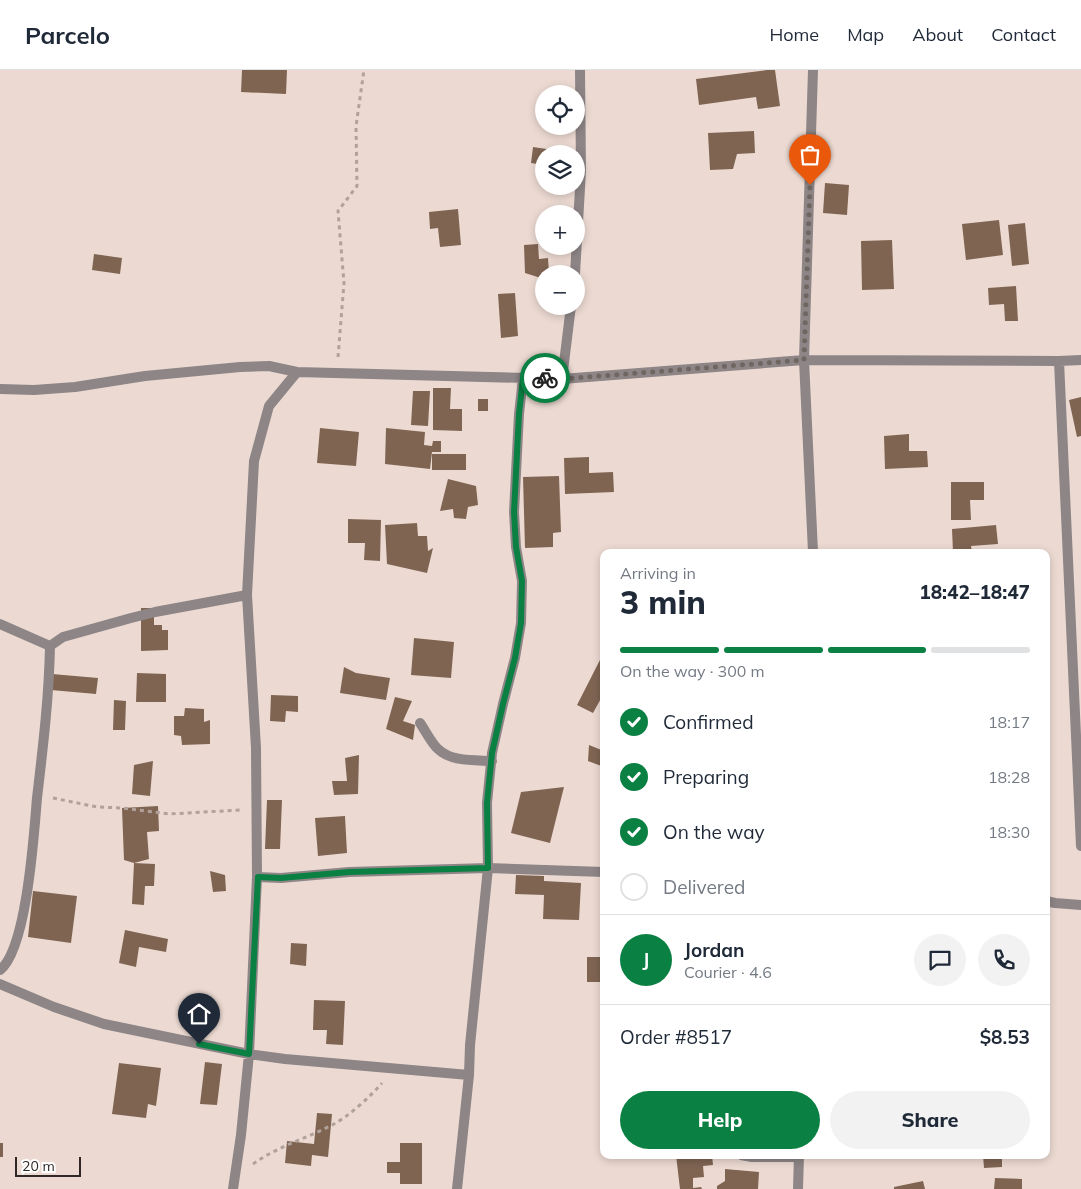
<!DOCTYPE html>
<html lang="en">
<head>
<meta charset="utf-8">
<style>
  body { margin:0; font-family:Mulish,sans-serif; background:#f2f2f3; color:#1f2937; height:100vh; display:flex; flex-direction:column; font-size:19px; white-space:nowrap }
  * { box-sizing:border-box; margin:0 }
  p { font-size:16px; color:#747a83 }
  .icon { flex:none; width:28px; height:28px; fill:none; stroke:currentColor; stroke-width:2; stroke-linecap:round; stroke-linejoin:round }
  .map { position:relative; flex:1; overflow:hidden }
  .panel { position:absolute; left:600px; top:479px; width:450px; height:610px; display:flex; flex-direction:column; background:#fff; border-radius:10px; box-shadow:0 2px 8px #0003 }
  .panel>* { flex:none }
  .buttons { position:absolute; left:535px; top:15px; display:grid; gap:10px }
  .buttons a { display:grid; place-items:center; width:50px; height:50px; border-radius:50%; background:#fff; box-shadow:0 2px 8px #0003; font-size:25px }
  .scale { position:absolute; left:15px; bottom:12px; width:66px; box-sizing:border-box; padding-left:5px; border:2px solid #2e2724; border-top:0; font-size:14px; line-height:18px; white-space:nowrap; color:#2e2724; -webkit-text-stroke:4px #fff; paint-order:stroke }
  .pin { position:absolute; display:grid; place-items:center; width:42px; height:42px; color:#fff; margin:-51px -21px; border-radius:50% 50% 50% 0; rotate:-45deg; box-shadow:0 0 5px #0007 }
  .pin .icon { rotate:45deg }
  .courier { position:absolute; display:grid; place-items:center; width:50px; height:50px; margin:-25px; border:4px solid #0b8043; border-radius:50%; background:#fff; color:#222; box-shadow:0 1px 6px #0007 }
  .summary em { font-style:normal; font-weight:800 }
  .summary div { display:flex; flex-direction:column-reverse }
  .summary { display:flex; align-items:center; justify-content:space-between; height:85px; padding:0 20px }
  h1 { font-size:32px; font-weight:800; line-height:38px }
  .bar { display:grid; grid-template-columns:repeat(4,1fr); gap:8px 5px; align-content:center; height:60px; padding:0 20px }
  .bar i { height:6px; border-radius:4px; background:#e0e1e3 }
  .bar .on { background:#0b8043 }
  .bar p { grid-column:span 4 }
  .line { display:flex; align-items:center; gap:12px; padding:0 20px; border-top:1px solid #e0e1e3 }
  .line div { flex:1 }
  .round { display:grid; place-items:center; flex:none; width:52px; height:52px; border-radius:26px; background:#f2f2f3 }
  ol { padding:0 20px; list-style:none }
  li { display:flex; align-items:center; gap:15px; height:55px }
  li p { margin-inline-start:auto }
  li .icon { padding:5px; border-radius:50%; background:#0b8043; color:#fff; stroke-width:4 }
  li:last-child { color:#747a83 }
  li i { width:28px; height:28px; border:2px solid #e0e1e3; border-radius:50% }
  .cta { display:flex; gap:10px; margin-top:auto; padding:10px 20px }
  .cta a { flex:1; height:58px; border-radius:30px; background:#0b8043; color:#fff; font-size:20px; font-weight:800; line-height:58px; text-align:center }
  .cta a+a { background:#f2f2f3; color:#1f2937 }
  header { display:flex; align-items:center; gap:30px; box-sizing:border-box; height:70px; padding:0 25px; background:#fff; border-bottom:1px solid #e0e1e3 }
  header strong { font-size:24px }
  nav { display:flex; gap:28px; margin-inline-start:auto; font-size:18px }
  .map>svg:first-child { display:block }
</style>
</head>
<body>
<header>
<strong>Parcelo</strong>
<nav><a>Home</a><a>Map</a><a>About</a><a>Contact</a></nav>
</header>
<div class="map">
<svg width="1081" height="1119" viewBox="0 0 1081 1119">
  <rect width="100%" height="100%" fill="#ecdad2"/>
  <path fill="#7f6452" d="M 242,0 L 287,0 L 286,24 L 241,22 Z
    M 767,0 L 775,0 L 780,36 L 758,39 L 756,27 L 699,35 L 696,9 Z
    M 754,61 L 755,83 L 737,84 L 733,99 L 710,100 L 708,63 Z
    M 533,77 L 560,81 L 559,84 L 544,84 L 544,95 L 531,93 Z
    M 825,113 L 849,115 L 847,145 L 823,143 Z
    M 458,139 L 461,175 L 440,177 L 438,158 L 430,159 L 429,142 Z
    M 999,150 L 1003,185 L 966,190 L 962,154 Z
    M 1025,153 L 1029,194 L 1012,196 L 1008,155 Z
    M 892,170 L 894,219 L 862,220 L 861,171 Z
    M 538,174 L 539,189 L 548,188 L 549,204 L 544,204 L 544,209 L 525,203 L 524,175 Z
    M 94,184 L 122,188 L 120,204 L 92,200 Z
    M 1016,216 L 1018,251 L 1005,251 L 1004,234 L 989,235 L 988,218 Z
    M 515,223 L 518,266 L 501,268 L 498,224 Z
    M 433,318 L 451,318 L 450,339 L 462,339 L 462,361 L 433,360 Z
    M 413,321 L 430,321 L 428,356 L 411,355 Z
    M 1081,327 L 1081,366 L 1077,367 L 1069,330 Z
    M 478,329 L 488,329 L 488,341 L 478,341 Z
    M 320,358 L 359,362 L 356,396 L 317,393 Z
    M 386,358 L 425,362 L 424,375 L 432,376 L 433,371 L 441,371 L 441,382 L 432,382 L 430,399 L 385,394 Z
    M 909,364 L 909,381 L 927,381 L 928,397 L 885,399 L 884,366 Z
    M 432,384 L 466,384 L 466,400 L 432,400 Z
    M 589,387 L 589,403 L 613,402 L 614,422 L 565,424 L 564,388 Z
    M 559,406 L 561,462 L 553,463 L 553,477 L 525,478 L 523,407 Z
    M 448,409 L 476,416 L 478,435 L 468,437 L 466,449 L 454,448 L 453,439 L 440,441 Z
    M 951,412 L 984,412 L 984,430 L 970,430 L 971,450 L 951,450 Z
    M 348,449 L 381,450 L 380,491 L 364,490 L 365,473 L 348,473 Z
    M 417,453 L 418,466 L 427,466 L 428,481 L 433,478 L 427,503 L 387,494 L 385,455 Z
    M 996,455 L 998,474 L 971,476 L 972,482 L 953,482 L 952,459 Z
    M 141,538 L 154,538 L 154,555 L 162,555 L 162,560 L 168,560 L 168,580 L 141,581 Z
    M 414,568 L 454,572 L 451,608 L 411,605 Z
    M 601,588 L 604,590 L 604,623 L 593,643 L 577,635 Z
    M 344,597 L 356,603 L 390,608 L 386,630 L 340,623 Z
    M 137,603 L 166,604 L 166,632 L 136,632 Z
    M 52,604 L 98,608 L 96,624 L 51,620 Z
    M 271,625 L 298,626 L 298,642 L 286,641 L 285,652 L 270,651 Z
    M 395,627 L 412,631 L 403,651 L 415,655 L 413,670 L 386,659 Z
    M 114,630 L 126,631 L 125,660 L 113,660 Z
    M 185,638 L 204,639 L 204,652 L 210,650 L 210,674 L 182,675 L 181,666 L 174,665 L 174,646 L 184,646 Z
    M 589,675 L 604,681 L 604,697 L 588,691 Z
    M 359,685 L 358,724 L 334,725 L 332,711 L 347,711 L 345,688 Z
    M 153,691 L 150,726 L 132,724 L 134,695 Z
    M 564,717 L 550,773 L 511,763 L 521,722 Z
    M 267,730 L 282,730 L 280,779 L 265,779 Z
    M 158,736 L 159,761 L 147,762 L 149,789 L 134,793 L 124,790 L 122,738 Z
    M 345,746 L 347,783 L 318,786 L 315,748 Z
    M 134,793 L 155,794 L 154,816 L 145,816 L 144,835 L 132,834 Z
    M 210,801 L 225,805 L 226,821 L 213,822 Z
    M 516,805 L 544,806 L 544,811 L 581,813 L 579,850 L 543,849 L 544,825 L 515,824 Z
    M 33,821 L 77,826 L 71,873 L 28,867 Z
    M 125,860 L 168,869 L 166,882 L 139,877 L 136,897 L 119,893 Z
    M 291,873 L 307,874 L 306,896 L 290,894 Z
    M 587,887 L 604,887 L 604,912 L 587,912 Z
    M 314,930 L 345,931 L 343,975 L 326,974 L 327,960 L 313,960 Z
    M 205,992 L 222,994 L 217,1035 L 200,1034 Z
    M 119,993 L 161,998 L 156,1036 L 148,1034 L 146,1048 L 112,1044 Z
    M 317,1043 L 332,1044 L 328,1087 L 312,1085 L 311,1096 L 285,1093 L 287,1071 L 314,1074 Z
    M 0,1073 L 3,1073 L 3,1087 L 0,1087 Z
    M 400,1073 L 422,1073 L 422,1114 L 400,1114 L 400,1103 L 387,1103 L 387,1092 L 400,1092 Z
    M 676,1085 L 712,1085 L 713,1095 L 703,1096 L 704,1107 L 693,1108 L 693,1118 L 701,1117 L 702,1119 L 680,1119 Z
    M 983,1085 L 1002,1085 L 1002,1097 L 984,1098 Z
    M 725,1099 L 759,1102 L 758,1119 L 717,1119 L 717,1116 L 725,1111 Z
    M 995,1108 L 1022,1109 L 1022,1119 L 994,1119 Z
    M 923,1111 L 925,1119 L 894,1119 L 894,1117 Z"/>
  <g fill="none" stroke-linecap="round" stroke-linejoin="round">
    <path stroke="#b0a19b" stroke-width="3" stroke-dasharray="4 4" stroke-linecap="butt" d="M 338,287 L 344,213 L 338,141 L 357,116 L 356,56 L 364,0
      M 53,728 L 97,737 L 122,738 L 169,744 L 240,740
      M 253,1094 C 278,1076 308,1068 334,1054 C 349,1046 371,1026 382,1013"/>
    <path stroke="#8d8586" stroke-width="10" d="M 813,0 L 804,290 L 813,482
      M 575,204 L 581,101 L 580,0
      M 1059,291 L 1081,776
      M 562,309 L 571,236
      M 0,319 L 34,320 L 75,317 L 145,306 L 240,297 L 269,296 L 297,302 L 562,309 L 804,290 L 1059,291 L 1081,290
      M 0,554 L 50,576
      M 420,653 C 425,660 432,674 438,679 C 451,692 475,690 492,691
      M 257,807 L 281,808 L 349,802 L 488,798 L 604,802
      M 1046,831 L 1055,833 L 1081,835
      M 0,900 C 27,879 34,763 37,728 C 43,677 49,627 50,576 L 63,567 L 131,548 L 155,542 L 247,525
      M 0,914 L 54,937 L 104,954 L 249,984 L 285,989 L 469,1005
      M 741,1085 L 752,1087 L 799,1087
      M 233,1119 L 241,1065 L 249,984 L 257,807 L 256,678 L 247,525 L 254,391 L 269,336 L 297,302
      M 457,1119 L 469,1005 L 470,975 L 488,798 L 487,733 L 492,683 L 503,634 L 515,588 L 521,553 L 522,511 L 516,477 L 514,442 L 519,344 L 523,308
      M 798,1119 L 799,1085"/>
  </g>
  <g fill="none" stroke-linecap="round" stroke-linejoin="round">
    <path stroke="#706661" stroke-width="5" stroke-dasharray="0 9" d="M 545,308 L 562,309 L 804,290 L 810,115"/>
    <path stroke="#0b8043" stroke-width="6" d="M 199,974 L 249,984 L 258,807 L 281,808 L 349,802 L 488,798 L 487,733 L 492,683 L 503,634 L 515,588 L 521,553 L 522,511 L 516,477 L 514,442 L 519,344 L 523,308 L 545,308"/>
  </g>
</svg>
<div class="buttons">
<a><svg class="icon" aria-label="locate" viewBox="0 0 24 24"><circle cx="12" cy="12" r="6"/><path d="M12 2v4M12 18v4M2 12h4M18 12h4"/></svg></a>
<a><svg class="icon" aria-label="layers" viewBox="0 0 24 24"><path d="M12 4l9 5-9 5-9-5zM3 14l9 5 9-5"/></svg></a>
<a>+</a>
<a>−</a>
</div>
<div class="scale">20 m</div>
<div class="pin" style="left:810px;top:115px;background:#ea580c"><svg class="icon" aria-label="bag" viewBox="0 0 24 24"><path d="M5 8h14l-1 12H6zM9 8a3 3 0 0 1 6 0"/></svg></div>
<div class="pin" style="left:199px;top:974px;background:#1f2937"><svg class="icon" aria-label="home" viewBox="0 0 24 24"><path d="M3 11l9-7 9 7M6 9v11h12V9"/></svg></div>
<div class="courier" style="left:545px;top:308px"><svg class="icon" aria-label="bike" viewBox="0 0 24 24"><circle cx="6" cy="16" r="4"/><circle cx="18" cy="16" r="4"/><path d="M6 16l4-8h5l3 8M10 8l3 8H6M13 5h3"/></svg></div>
<section class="panel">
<div class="summary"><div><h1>3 min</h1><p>Arriving in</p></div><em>18:42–18:47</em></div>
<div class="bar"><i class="on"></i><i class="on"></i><i class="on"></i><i></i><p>On the way · 300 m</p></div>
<ol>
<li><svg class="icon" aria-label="check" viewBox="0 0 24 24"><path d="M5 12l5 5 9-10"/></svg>Confirmed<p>18:17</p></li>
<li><svg class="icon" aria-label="check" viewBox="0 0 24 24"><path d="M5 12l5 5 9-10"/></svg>Preparing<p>18:28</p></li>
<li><svg class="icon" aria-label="check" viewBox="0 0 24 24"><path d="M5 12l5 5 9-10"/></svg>On the way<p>18:30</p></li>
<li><i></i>Delivered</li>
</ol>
<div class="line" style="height:90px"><b class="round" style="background:#0b8043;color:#fff">J</b><div><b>Jordan</b><p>Courier · 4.6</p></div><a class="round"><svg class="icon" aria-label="chat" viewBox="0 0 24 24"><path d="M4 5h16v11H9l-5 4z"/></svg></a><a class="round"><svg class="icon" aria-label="phone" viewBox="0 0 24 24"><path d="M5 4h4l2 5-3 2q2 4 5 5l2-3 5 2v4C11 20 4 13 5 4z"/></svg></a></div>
<div class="line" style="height:65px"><div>Order #8517</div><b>$8.53</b></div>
<div class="cta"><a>Help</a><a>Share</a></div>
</section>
</div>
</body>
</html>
